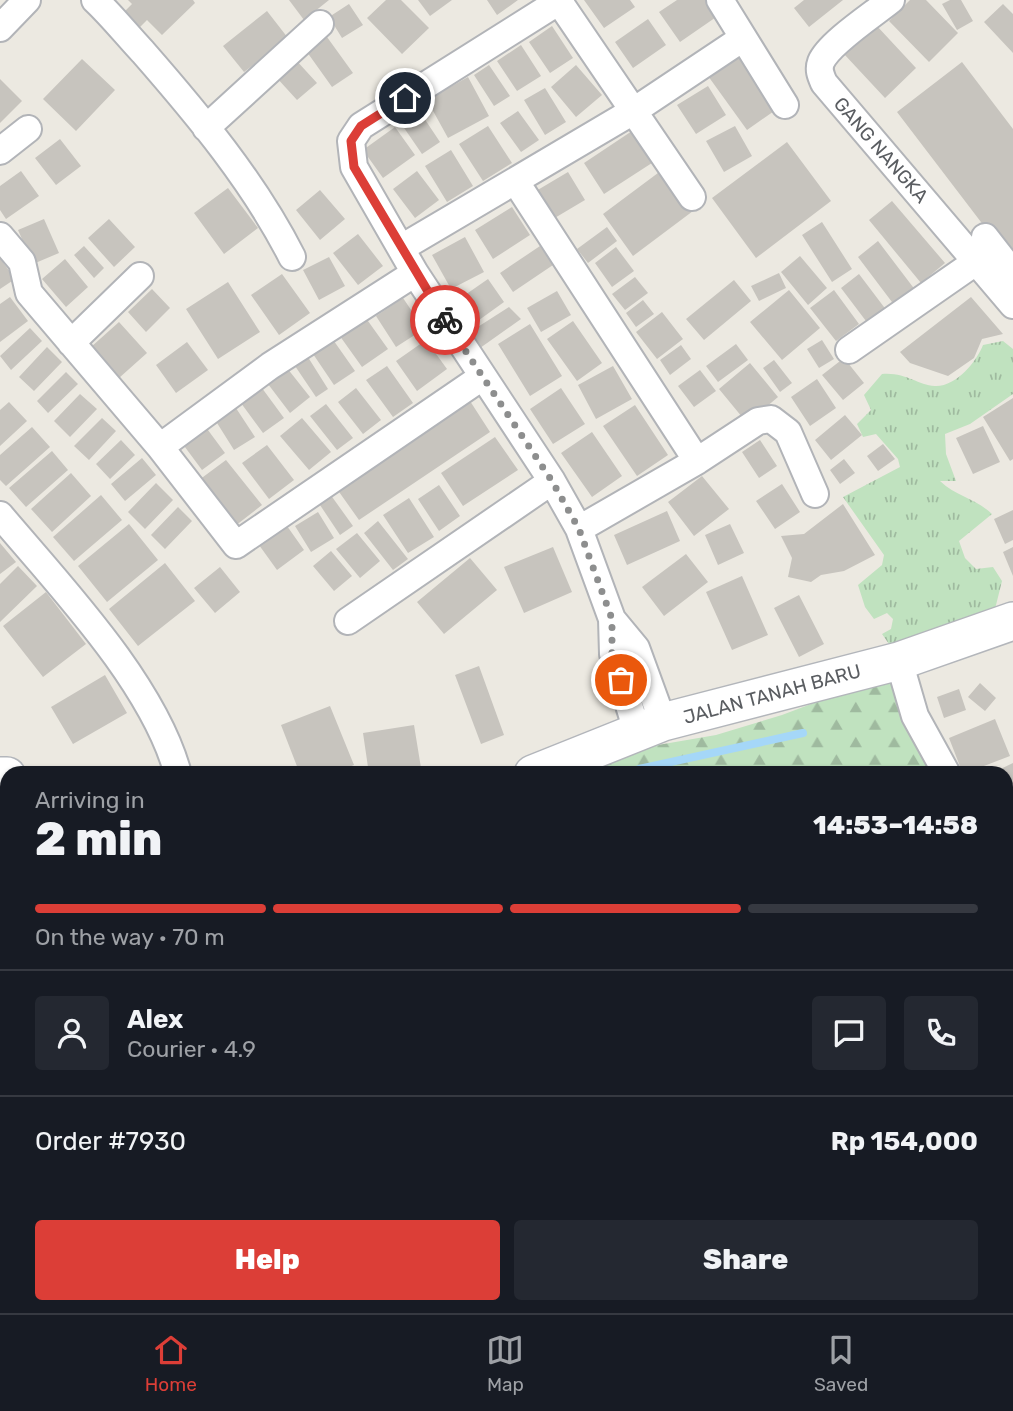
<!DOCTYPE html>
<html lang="en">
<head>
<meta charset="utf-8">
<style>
  body { margin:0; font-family:Rubik,sans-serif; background:#242831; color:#f1f3f6; height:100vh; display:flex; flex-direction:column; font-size:26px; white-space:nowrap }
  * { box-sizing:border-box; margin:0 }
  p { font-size:23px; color:#9ea1a6 }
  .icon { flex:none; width:38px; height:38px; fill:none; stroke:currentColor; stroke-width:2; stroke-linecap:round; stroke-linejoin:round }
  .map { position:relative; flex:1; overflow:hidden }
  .details { position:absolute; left:0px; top:766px; width:1013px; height:548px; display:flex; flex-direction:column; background:#171b24; border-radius:21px 21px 0 0; box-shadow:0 2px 5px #0004 }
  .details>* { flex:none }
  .pin { position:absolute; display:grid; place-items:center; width:60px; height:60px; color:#fff; margin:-30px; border:4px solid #fff; border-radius:50%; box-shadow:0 2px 7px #0007 }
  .courier { position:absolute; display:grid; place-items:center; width:70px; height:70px; margin:-35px; border:5px solid #dc3e37; border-radius:50%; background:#fff; color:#222; box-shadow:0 2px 9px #0007 }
  .head em { font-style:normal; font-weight:800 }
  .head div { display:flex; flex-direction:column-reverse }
  .head { display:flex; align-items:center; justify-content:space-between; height:119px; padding:0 35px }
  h1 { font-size:46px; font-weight:800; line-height:52px }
  .bar { display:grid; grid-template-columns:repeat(4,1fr); gap:10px 7px; align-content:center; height:84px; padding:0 35px }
  .bar i { height:9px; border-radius:5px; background:#363941 }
  .bar .on { background:#dc3e37 }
  .bar p { grid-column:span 4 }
  .line { display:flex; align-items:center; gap:18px; padding:0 35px; border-top:2px solid #363941 }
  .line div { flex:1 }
  .round { display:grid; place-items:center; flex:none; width:74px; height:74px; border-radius:7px; background:#242831 }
  .action { display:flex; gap:14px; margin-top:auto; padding:14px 35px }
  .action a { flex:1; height:80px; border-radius:7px; background:#dc3e37; color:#fff; font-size:28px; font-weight:800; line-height:80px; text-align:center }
  .action a+a { background:#242831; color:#f1f3f6 }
  .menu { display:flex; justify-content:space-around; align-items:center; height:98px; border-top:2px solid #363941; background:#171b24; font-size:19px; color:#9ea1a6 }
  .menu a { display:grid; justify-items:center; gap:4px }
  .menu .on { color:#dc3e37 }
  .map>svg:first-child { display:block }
</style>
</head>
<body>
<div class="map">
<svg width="1013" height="1313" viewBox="0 0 1013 1313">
  <defs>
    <pattern id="grass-tufts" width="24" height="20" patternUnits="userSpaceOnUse" patternTransform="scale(1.75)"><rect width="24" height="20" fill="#c0e2bf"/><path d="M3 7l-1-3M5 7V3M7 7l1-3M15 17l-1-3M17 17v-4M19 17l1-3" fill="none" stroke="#9fba9f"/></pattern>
    <pattern id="forest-firs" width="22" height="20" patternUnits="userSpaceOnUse" patternTransform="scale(1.75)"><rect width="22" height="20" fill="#c0e2bf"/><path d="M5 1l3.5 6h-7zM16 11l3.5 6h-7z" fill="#9fba9f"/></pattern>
  </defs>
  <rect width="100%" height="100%" fill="#ece9e1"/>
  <path fill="url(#grass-tufts)" d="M 1003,341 L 1013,349 L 1013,394 L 970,424 L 945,434 L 946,454 L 956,481 L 940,481 C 957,497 975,498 992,514 L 959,541 L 965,558 L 976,569 L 993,567 L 1002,581 L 995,609 L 920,648 L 889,644 L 882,634 L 891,629 L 893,619 L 887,613 L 874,619 L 865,607 L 858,585 L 882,565 L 884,555 L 843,497 L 900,467 L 898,459 L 876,434 L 863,437 L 857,424 L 871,410 L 864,395 L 882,374 C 906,372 917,385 935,386 C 956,387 977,361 983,345 Z"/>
  <path fill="url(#forest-firs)" d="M 901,670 L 947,774 L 586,774 L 652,746 L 716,735 L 782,715 Z"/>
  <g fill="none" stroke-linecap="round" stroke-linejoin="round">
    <path stroke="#a5d7f8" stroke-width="8" d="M 631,774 L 639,769 L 803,733
      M 0,804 L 7,804
      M 1006,1206 L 1013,1201
      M 274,1313 L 287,1307"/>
  </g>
  <path fill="#c7c4be" d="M 128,0 L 193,0 L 195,3 L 162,35 L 147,20 L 140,27 L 125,11 L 132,4 Z
    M 289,0 L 329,0 L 304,20 Z
    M 386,0 L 401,0 L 429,28 L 402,54 L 367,18 Z
    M 418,0 L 452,0 L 430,16 Z
    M 487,0 L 518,0 L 497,15 Z
    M 584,0 L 630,0 L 635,7 L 604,28 Z
    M 677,0 L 714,0 L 722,13 L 680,42 L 659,12 Z
    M 804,0 L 843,0 L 809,27 L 794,8 Z
    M 910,0 L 926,0 L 958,33 L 929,62 L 889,21 Z
    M 950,0 L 961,0 L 973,21 L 957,30 L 942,4 Z
    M 349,4 L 363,25 L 342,38 L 329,17 Z
    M 1003,4 L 1013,14 L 1013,53 L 984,22 Z
    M 267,11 L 288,38 L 244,72 L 223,46 Z
    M 648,19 L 666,45 L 633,68 L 615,42 Z
    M 876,25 L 916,68 L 885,98 L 844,54 Z
    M 552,26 L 573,58 L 550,73 L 529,42 Z
    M 327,37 L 353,73 L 332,87 L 307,52 Z
    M 521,45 L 541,76 L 517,91 L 497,61 Z
    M 734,47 L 777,109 L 747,130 L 703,69 Z
    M 82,59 L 115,90 L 76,131 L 43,99 Z
    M 295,59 L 317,83 L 297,100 L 276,77 Z
    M 962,62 L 1013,129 L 1013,264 L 897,112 Z
    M 489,65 L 510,96 L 494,106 L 474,75 Z
    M 576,65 L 602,95 L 576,117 L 551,87 Z
    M 468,77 L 489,116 L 448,138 L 427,100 Z
    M 0,79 L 22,101 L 0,123 Z
    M 708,86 L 726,115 L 696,134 L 677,105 Z
    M 545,88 L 566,122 L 545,135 L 524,100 Z
    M 418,109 L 440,142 L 422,154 L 400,122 Z
    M 518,111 L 539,140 L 521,152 L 500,123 Z
    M 488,126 L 512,163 L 483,181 L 459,144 Z
    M 735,126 L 752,156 L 724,172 L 706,141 Z
    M 395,127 L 415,155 L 383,178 L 363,150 Z
    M 635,129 L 655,161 L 604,194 L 584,163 Z
    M 60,139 L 81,166 L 56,185 L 35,158 Z
    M 787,142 L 831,201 L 756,258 L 712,198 Z
    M 451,150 L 473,186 L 447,202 L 425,166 Z
    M 666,167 L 697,208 L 633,256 L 603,214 Z
    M 21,171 L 39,196 L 6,219 L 0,210 L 0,186 Z
    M 417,171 L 439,200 L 415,218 L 393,189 Z
    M 568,172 L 585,200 L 553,219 L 536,191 Z
    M 228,188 L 258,228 L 224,254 L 194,213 Z
    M 320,190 L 345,219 L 320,240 L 296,210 Z
    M 892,201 L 945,263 L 921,283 L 869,220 Z
    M 512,207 L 530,235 L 493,259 L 475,230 Z
    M 44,219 L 59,253 L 33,264 L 18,230 Z
    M 109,219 L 135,247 L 114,267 L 88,238 Z
    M 822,222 L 852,269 L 832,282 L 802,235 Z
    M 607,227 L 617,241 L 588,263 L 577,249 Z
    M 358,234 L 383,266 L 358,285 L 333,253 Z
    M 465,237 L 484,272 L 451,289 L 432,255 Z
    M 878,241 L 919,295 L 898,310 L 858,257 Z
    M 84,246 L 104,268 L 94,278 L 74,255 Z
    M 540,246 L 553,265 L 513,292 L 500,273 Z
    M 616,247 L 634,271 L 612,287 L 595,263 Z
    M 800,256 L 827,288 L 808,305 L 781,272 Z
    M 329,257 L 345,286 L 319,300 L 303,270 Z
    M 0,258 L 15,279 L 0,289 Z
    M 65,259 L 88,287 L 66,307 L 42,279 Z
    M 779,273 L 786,288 L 759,301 L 751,286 Z
    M 282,274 L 310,313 L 279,335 L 251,295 Z
    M 859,274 L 887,311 L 869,325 L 841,288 Z
    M 635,277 L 648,293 L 625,310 L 612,294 Z
    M 488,279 L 504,302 L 468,328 L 452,304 Z
    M 734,280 L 751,301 L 704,340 L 686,319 Z
    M 228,282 L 260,332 L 218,359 L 186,309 Z
    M 152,289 L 170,308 L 146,332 L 128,312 Z
    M 789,290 L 820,328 L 782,360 L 750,322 Z
    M 834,290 L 859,324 L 836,341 L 810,308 Z
    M 557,291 L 571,315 L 541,332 L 527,308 Z
    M 10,297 L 28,321 L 0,342 L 0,304 Z
    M 971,297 L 1003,334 L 982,339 L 974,358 L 948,376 L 910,363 L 900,352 Z
    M 403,298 L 424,329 L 396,347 L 376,316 Z
    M 643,300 L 654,314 L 636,327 L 626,313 Z
    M 509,307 L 521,319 L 473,353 L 462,337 Z
    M 662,312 L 683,339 L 657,359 L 636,332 Z
    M 363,314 L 388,349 L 362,367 L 337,332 Z
    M 573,321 L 602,363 L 577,381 L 547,339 Z
    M 119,322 L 147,353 L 119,378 L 91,347 Z
    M 530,324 L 562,376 L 530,396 L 498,344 Z
    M 30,328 L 42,341 L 11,370 L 0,356 Z
    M 329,334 L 355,371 L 334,385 L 309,348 Z
    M 426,340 L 447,369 L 417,391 L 396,361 Z
    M 822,340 L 834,359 L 819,368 L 807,349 Z
    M 187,342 L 208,370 L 176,393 L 156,365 Z
    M 736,344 L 748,360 L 718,382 L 706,366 Z
    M 681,345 L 691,359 L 670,375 L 660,360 Z
    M 47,347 L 62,362 L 34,391 L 19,377 Z
    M 306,354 L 328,389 L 316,397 L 293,363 Z
    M 844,358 L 864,383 L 843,400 L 822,375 Z
    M 774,360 L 792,383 L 780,392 L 763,368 Z
    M 750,363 L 778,397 L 747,423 L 719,389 Z
    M 387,366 L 413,403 L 393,417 L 366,380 Z
    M 613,366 L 632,399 L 596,419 L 578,385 Z
    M 287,368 L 310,397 L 290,413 L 268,384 Z
    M 700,370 L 716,391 L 694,407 L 678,386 Z
    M 66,372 L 78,384 L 48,413 L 37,401 Z
    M 817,379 L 836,408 L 810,426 L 791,397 Z
    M 259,384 L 284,418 L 263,433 L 238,399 Z
    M 356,388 L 381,420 L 363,434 L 338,402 Z
    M 561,388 L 585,424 L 553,444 L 530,409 Z
    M 80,394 L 97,409 L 70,437 L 54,421 Z
    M 1013,398 L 1013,459 L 1010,461 L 983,417 Z
    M 470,401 L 490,432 L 359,520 L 337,489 Z
    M 9,402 L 27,421 L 0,446 L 0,410 Z
    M 232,402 L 255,437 L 234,450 L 212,415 Z
    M 326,404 L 353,438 L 337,450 L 310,416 Z
    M 635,405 L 668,455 L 637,476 L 603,426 Z
    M 845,415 L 862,435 L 831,460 L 815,440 Z
    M 102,418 L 116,431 L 89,460 L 74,446 Z
    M 302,418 L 331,452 L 309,470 L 280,436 Z
    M 202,422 L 225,453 L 202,470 L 179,439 Z
    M 983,426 L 1000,462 L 973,474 L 956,438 Z
    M 32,427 L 50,447 L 6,486 L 0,480 L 0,455 Z
    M 592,432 L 622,476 L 592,497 L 561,453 Z
    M 495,437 L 518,470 L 463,506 L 441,473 Z
    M 121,440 L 135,455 L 110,479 L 96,464 Z
    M 760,440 L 777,466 L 759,478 L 742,452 Z
    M 883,444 L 895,459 L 878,471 L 867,456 Z
    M 267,445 L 294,480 L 269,499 L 242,463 Z
    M 52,451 L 68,470 L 26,507 L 9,488 Z
    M 142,458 L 156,475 L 125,501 L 111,484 Z
    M 844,459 L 855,473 L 840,484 L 830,470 Z
    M 226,460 L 262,505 L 235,526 L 199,480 Z
    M 71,473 L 91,496 L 52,532 L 31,509 Z
    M 702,476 L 729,509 L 694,536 L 668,502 Z
    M 156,483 L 173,500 L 145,529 L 128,512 Z
    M 782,484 L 800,512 L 775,529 L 756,501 Z
    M 439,485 L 460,516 L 439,531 L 418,499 Z
    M 330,494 L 353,526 L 340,535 L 318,502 Z
    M 101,495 L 122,520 L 74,561 L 53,537 Z
    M 409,498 L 434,537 L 408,553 L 383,515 Z
    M 843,504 L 875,555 L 844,571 L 821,575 L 811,582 L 788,577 L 792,558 L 781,536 L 804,534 Z
    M 178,507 L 192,521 L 165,549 L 151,535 Z
    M 1013,510 L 1013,540 L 1005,544 L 994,519 Z
    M 667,511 L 680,541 L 627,565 L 614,535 Z
    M 318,512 L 334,538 L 311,552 L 295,526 Z
    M 378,521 L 408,559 L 393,570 L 364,533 Z
    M 129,524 L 158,560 L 107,602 L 78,566 Z
    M 730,524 L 744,553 L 718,565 L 705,535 Z
    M 287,526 L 304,550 L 277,570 L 259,545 Z
    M 357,533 L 380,561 L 360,578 L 336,549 Z
    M 0,543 L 16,562 L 0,574 Z
    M 553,547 L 572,592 L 524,613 L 504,567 Z
    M 1013,547 L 1013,576 L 1003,552 Z
    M 331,551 L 352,576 L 334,591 L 313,566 Z
    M 686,554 L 708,582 L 664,616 L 642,587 Z
    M 470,558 L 497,590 L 444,634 L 417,602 Z
    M 165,563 L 195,601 L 138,646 L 109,609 Z
    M 18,566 L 37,586 L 0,622 L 0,584 Z
    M 220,567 L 240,592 L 215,613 L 194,588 Z
    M 742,576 L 768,635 L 732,650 L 706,592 Z
    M 46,592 L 86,644 L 43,677 L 3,626 Z
    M 799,595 L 824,644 L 799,657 L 774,608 Z
    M 479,666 L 504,735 L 481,744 L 455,675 Z
    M 105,675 L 127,713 L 73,744 L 51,707 Z
    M 980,683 L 996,698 L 985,711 L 968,697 Z
    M 959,689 L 966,710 L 944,718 L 937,697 Z
    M 330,706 L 354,765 L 331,774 L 300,774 L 281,725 Z
    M 995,719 L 1010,756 L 963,774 L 949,738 Z
    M 414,725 L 422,774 L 369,774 L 363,733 Z
    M 1013,763 L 1013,784 L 1006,787 L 1006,774 L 990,774 Z
    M 7,902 L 7,955 L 5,956 L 0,933 L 0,904 Z
    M 1009,915 L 1013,922 L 1013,949 L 1006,953 L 1006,917 Z
    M 1013,973 L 1013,1030 L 1006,1035 L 1006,977 Z
    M 0,1047 L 6,1061 L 0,1064 Z
    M 1013,1054 L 1013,1083 L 1006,1088 L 1006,1059 Z
    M 7,1071 L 7,1089 L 0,1093 L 0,1074 Z
    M 7,1115 L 7,1157 L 0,1161 L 0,1119 Z
    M 7,1255 L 7,1307 L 41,1307 L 35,1313 L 5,1313 L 0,1308 L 0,1262 Z
    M 1013,1272 L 1013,1300 L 1008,1303 L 1006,1276 Z
    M 1006,1302 L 1011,1311 L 1008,1313 L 981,1310 L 987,1307 L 1006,1307 Z
    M 128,1307 L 147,1307 L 147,1308 L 130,1313 Z
    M 233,1307 L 256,1307 L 256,1309 L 233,1311 Z
    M 588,1307 L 609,1307 L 609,1308 L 589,1313 Z
    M 662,1307 L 703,1307 L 703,1308 L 663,1313 Z
    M 742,1307 L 773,1307 L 775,1309 L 768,1313 L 745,1313 Z
    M 814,1307 L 818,1313 L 804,1313 L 812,1307 Z
    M 829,1307 L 850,1307 L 840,1313 L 832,1313 Z
    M 873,1307 L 909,1307 L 899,1313 L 877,1313 Z"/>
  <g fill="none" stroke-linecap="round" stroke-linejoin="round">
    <defs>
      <path id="street" d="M 95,0 C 112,16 127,35 143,52 C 198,115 254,182 292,257
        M 558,0 L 692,197
        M 561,0 L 361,126 L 351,141 L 354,167 L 415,273 L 552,481 L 579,529 L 612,619 L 636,648 L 663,722
        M 720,0 L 785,105
        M 891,0 C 874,14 829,43 821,62 C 818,70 821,76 824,83 L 1013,305
        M 0,28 L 27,0
        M 206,128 L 320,24
        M 0,151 L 28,129
        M 516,182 L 697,461
        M 0,236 L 22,262 L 29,293 L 160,447 L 236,545 L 482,377
        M 985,237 L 1013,273
        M 403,247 L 635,110 L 743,38
        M 71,343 L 140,276
        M 849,350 L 977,261
        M 160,447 L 270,366 L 415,273
        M 0,515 C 60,586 154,684 178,774
        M 579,529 L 697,461 L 758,421 L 771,419 L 788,432 L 815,494
        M 612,619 L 613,654 L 637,731
        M 348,621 L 552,481
        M 899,661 L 915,716 L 947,774
        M 1006,906 L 1013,905
        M 1006,1129 L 1013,1140
        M 0,1229 L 7,1221
        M 636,1307 L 637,1313"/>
      <path id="secondary" d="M 533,774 L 663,722 L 899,661 L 1013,621
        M 0,776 L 7,776"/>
    </defs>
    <use href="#street" stroke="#b2b4b8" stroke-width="30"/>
    <use href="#secondary" stroke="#b3b6bb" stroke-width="40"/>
    <use href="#street" stroke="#fff" stroke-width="26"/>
    <use href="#secondary" stroke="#fff" stroke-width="37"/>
  </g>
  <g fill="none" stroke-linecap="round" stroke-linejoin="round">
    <path stroke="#8d8e8e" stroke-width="7" stroke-dasharray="0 12.6" d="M 445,320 L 552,481 L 579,529 L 612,619 L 612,654 L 621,680"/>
    <path stroke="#dc3e37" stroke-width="9" d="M 405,98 L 361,126 L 351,141 L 354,167 L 445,320"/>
  </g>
  <g text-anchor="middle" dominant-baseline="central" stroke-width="5" stroke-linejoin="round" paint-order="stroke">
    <g font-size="19" fill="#5a5d61" stroke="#fff">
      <text transform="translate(881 150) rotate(49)">GANG NANGKA</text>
      <text transform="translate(772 694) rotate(-15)">JALAN TANAH BARU</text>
    </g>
  </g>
</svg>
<div class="pin" style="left:621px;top:680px;background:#ea580c"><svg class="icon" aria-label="bag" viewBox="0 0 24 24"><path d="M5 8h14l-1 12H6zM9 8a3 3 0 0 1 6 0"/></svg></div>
<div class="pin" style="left:405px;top:98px;background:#1f2937"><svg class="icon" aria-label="home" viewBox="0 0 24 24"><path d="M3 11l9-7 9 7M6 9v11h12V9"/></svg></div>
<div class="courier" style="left:445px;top:320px"><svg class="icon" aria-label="bike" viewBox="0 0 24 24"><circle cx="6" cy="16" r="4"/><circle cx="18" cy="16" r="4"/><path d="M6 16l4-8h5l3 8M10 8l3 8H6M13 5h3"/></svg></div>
<section class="details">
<div class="head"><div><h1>2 min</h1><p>Arriving in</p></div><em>14:53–14:58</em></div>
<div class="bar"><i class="on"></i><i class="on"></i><i class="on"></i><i></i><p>On the way · 70 m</p></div>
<div class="line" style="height:126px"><a class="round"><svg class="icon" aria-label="person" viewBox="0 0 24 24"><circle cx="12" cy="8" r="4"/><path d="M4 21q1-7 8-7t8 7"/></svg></a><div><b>Alex</b><p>Courier · 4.9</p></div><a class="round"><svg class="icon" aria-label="chat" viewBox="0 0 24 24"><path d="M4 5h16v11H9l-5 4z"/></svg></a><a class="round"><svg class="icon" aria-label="phone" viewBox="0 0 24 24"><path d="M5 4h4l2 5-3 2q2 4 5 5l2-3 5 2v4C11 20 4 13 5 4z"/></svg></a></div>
<div class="line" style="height:91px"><div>Order #7930</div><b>Rp 154,000</b></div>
<div class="action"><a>Help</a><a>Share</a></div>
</section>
</div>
<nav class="menu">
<a class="on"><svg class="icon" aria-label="home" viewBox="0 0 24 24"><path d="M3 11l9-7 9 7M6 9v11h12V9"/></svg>Home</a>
<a><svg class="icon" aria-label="map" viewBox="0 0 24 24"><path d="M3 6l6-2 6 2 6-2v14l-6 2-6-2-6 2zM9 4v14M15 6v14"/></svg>Map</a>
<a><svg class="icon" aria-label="saved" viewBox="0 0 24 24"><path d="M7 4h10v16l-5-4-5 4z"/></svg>Saved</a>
</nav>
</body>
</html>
